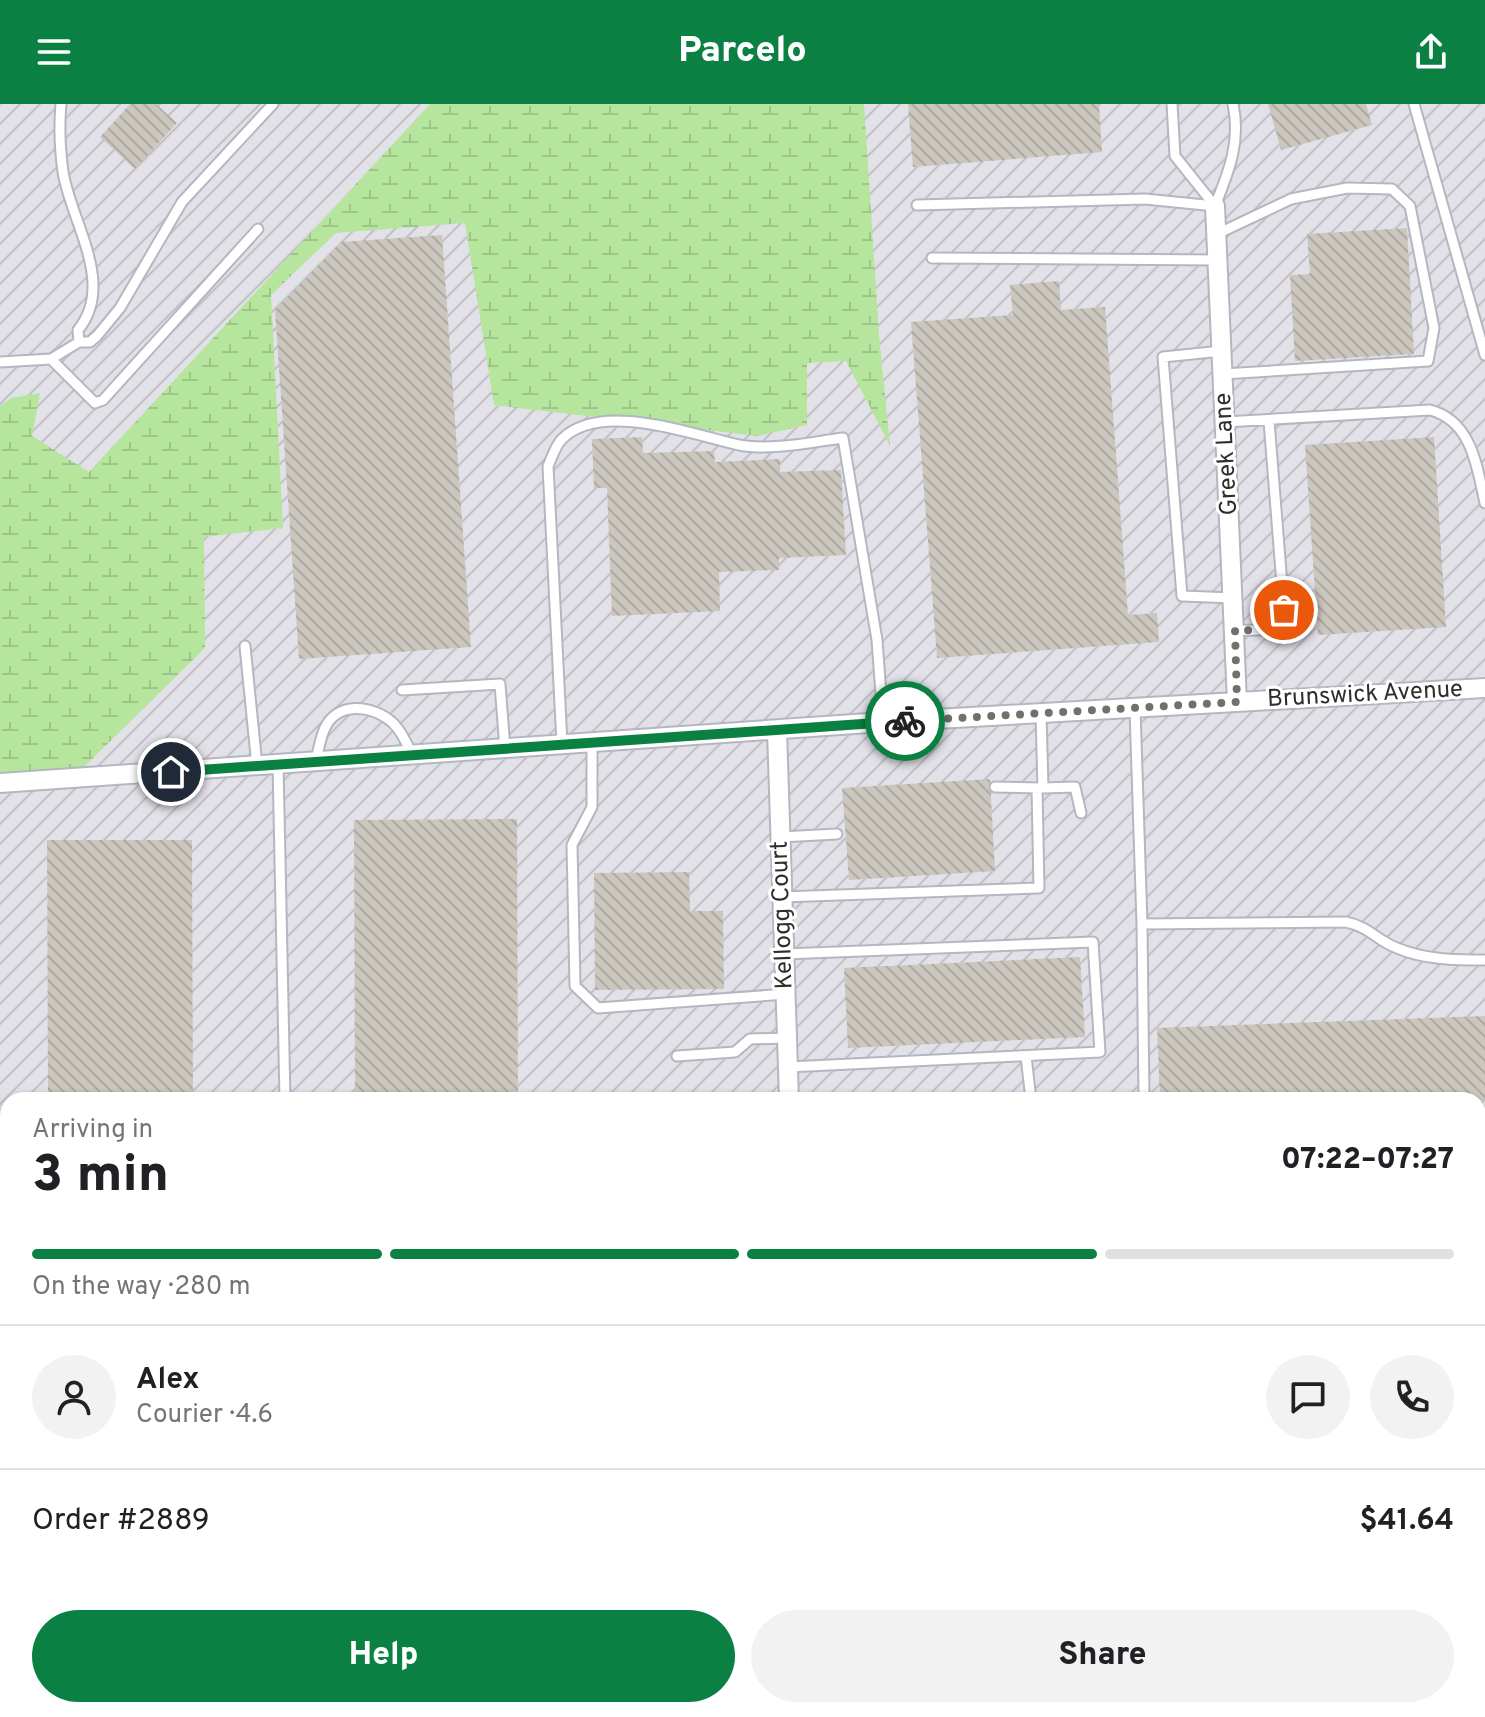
<!DOCTYPE html>
<html lang="en">
<head>
<meta charset="utf-8">
<style>
  body { margin:0; font-family:Overpass,sans-serif; background:#f2f2f2; color:#202124; height:100vh; display:flex; flex-direction:column; font-size:30px; white-space:nowrap }
  * { box-sizing:border-box; margin:0 }
  p { font-size:26px; color:#757577 }
  .icon { flex:none; width:44px; height:44px; fill:none; stroke:currentColor; stroke-width:2; stroke-linecap:round; stroke-linejoin:round }
  .map { position:relative; flex:1; overflow:hidden }
  .drawer { position:absolute; left:0px; top:988px; width:1486px; height:626px; display:flex; flex-direction:column; background:#fff; border-radius:24px 24px 0 0; box-shadow:0 2px 6px #0004 }
  .drawer>* { flex:none }
  .pin { position:absolute; display:grid; place-items:center; width:68px; height:68px; color:#fff; margin:-34px; border:4px solid #fff; border-radius:50%; box-shadow:0 2px 8px #0007 }
  .courier { position:absolute; display:grid; place-items:center; width:80px; height:80px; margin:-40px; border:6px solid #0b8043; border-radius:50%; background:#fff; color:#222; box-shadow:0 2px 10px #0007 }
  .headline em { font-style:normal; font-weight:800 }
  .headline div { display:flex; flex-direction:column-reverse }
  .headline { display:flex; align-items:center; justify-content:space-between; height:136px; padding:0 32px }
  h1 { font-size:52px; font-weight:800; line-height:60px }
  .bar { display:grid; grid-template-columns:repeat(4,1fr); gap:12px 8px; align-content:center; height:96px; padding:0 32px }
  .bar i { height:10px; border-radius:6px; background:#e0e0e0 }
  .bar .active { background:#0b8043 }
  .bar p { grid-column:span 4 }
  .line { display:flex; align-items:center; gap:20px; padding:0 32px; border-top:2px solid #e0e0e0 }
  .line div { flex:1 }
  .round { display:grid; place-items:center; flex:none; width:84px; height:84px; border-radius:42px; background:#f2f2f2 }
  .cta { display:flex; gap:16px; margin-top:auto; padding:16px 32px }
  .cta a { flex:1; height:92px; border-radius:48px; background:#0b8043; color:#fff; font-size:32px; font-weight:800; line-height:92px; text-align:center }
  .cta a+a { background:#f2f2f2; color:#202124 }
  header { display:flex; justify-content:space-between; align-items:center; height:104px; padding:0 32px; background:#0b8043; color:#fff; font-size:36px; font-weight:800 }
  .map>svg:first-child { display:block }
</style>
</head>
<body>
<header><svg class="icon" aria-label="menu" viewBox="0 0 24 24"><path d="M4 6h16M4 12h16M4 18h16"/></svg>Parcelo<svg class="icon" aria-label="share" viewBox="0 0 24 24"><path d="M12 15V3M7 8l5-5 5 5M5 13v7h14v-7"/></svg></header>
<div class="map">
<svg width="1485" height="1613" viewBox="0 0 1485 1613">
  <defs>
    <pattern id="industrial-furrows" width="10" height="10" patternUnits="userSpaceOnUse" patternTransform="scale(2)"><rect width="10" height="10" fill="#e3e1e8"/><path d="M-1 1l2-2M0 10L10 0M9 11l2-2" fill="none" stroke="#c3c1c7"/></pattern>
    <pattern id="wetland-marsh" width="20" height="14" patternUnits="userSpaceOnUse" patternTransform="scale(2)"><rect width="20" height="14" fill="#b6e59e"/><path d="M1 5h8M5 5V1M11 12h8M15 12V8" fill="none" stroke="#9dc588"/></pattern>
    <pattern id="building-back-hatch" width="6" height="6" patternUnits="userSpaceOnUse" patternTransform="scale(2)"><rect width="6" height="6" fill="#cbc7bf"/><path d="M-1 5l2 2M0 0l6 6M5-1l2 2" fill="none" stroke="#afaba4"/></pattern>
  </defs>
  <rect width="100%" height="100%" fill="#efe9e1"/>
  <path fill="url(#industrial-furrows)" d="M 0,0 L 1485,0 L 1485,1529 L 1478,1529 L 1478,996 L 8,996 L 8,1559 L 0,1560 Z
    M 756,1606 L 921,1606 L 921,1613 L 756,1613 Z"/>
  <path fill="url(#wetland-marsh)" d="M 430,0 L 864,0 L 879,231 L 890,342 L 846,257 L 807,259 L 807,321 L 758,332 L 494,301 L 465,119 L 336,129 L 271,191 L 283,424 L 204,433 L 205,544 L 81,666 L 0,676 L 0,302 L 11,294 L 40,289 L 32,332 L 89,368 Z"/>
  <path fill="url(#building-back-hatch)" d="M 130,0 L 156,0 L 177,19 L 135,65 L 100,33 Z
    M 908,0 L 1099,0 L 1102,48 L 913,63 Z
    M 1268,0 L 1366,0 L 1372,21 L 1281,46 Z
    M 1407,124 L 1414,250 L 1295,257 L 1290,171 L 1310,170 L 1307,130 Z
    M 442,131 L 471,543 L 299,555 L 275,206 L 341,138 Z
    M 1059,177 L 1061,206 L 1105,203 L 1128,511 L 1157,509 L 1159,538 L 937,554 L 911,218 L 1013,211 L 1010,181 Z
    M 642,333 L 643,349 L 714,347 L 715,358 L 780,355 L 780,368 L 841,366 L 846,451 L 779,454 L 779,466 L 719,468 L 720,507 L 612,512 L 607,384 L 594,384 L 592,335 Z
    M 1434,333 L 1446,523 L 1318,531 L 1305,341 Z
    M 990,675 L 995,767 L 849,776 L 842,684 Z
    M 517,715 L 518,996 L 355,996 L 354,716 Z
    M 47,736 L 192,736 L 193,996 L 48,996 Z
    M 689,768 L 690,807 L 723,807 L 724,885 L 595,886 L 594,769 Z
    M 1080,853 L 1085,933 L 848,944 L 844,864 Z
    M 1485,912 L 1485,996 L 1160,996 L 1157,924 Z"/>
  <g fill="none" stroke-linecap="round" stroke-linejoin="round">
    <defs>
      <path id="service" d="M 61,0 C 59,22 60,46 63,68 C 71,118 116,180 78,226 L 79,238
        M 1172,0 L 1175,52 L 1215,102
        M 1414,0 L 1485,251
        M 917,101 L 1145,95 L 1215,102
        M 1215,102 C 1229,67 1241,38 1233,0
        M 1217,130 L 1291,95 L 1347,84 L 1392,85 L 1410,102 L 1434,224 L 1428,257 L 1223,270
        M 932,154 L 1217,156
        M 1222,247 L 1163,253 L 1182,492 L 1234,494
        M 51,255 L 79,238 L 90,238 L 97,232 L 120,204 L 182,98 L 273,0
        M 0,258 L 51,255 L 95,299 L 103,296 L 258,125
        M 1225,318 L 1430,306 C 1472,317 1477,363 1485,399
        M 1235,526 C 1256,526 1278,531 1284,506 L 1269,317
        M 245,542 L 257,662
        M 402,586 L 500,580 L 505,645
        M 1135,605 L 1142,820
        M 592,639 L 592,703 L 572,741 L 575,882 L 598,904 L 786,890
        M 562,640 L 548,362 C 552,354 555,342 562,335 C 601,296 693,331 739,341 C 771,347 811,338 843,334 L 877,536 L 883,618
        M 316,657 C 318,647 320,636 324,626 C 336,597 372,600 393,619 C 402,628 407,639 412,651
        M 278,660 L 285,996
        M 995,683 L 1043,684 L 1041,610
        M 1043,684 L 1075,683 L 1081,709
        M 780,733 L 837,730
        M 782,793 L 1039,784 L 1037,684
        M 784,850 L 1093,838 L 1100,948 L 788,963
        M 677,952 L 735,948 L 750,935 L 787,934
        M 1026,952 L 1031,996
        M 1144,996 L 1142,820 L 1346,818 C 1370,823 1376,836 1397,844 C 1425,856 1455,856 1485,856
        M 1478,1155 L 1485,1155
        M 0,1505 L 8,1505
        M 283,1606 L 283,1613
        M 332,1606 L 332,1613
        M 479,1606 L 479,1613
        M 527,1606 L 528,1613
        M 766,1606 L 766,1613"/>
      <path id="minor" d="M 1215,102 L 1237,598
        M 777,626 L 789,996
        M 0,679 L 883,618 L 1485,584
        M 1478,1529 L 1485,1529
        M 921,1606 L 921,1613
        M 138,1613 L 229,1606
        M 1164,1613 L 1164,1606"/>
    </defs>
    <use href="#service" stroke="#b4b7c1" stroke-width="13"/>
    <use href="#minor" stroke="#b4b7c1" stroke-width="22"/>
    <use href="#service" stroke="#fff" stroke-width="9"/>
    <use href="#minor" stroke="#fff" stroke-width="18"/>
  </g>
  <g fill="none" stroke-linecap="round" stroke-linejoin="round">
    <path stroke="#726f6d" stroke-width="8" stroke-dasharray="0 14.4" d="M 905,617 L 1237,598 L 1235,526 C 1256,526 1278,531 1284,506"/>
    <path stroke="#0b8043" stroke-width="10" d="M 171,668 L 905,617"/>
  </g>
  <g text-anchor="middle" dominant-baseline="central" stroke-width="6" stroke-linejoin="round" paint-order="stroke">
    <g font-size="24" fill="#2e2e2e" stroke="#fff">
      <text transform="translate(1227 350) rotate(-93)">Greek Lane</text>
      <text transform="translate(1365 591) rotate(-3)">Brunswick Avenue</text>
      <text transform="translate(783 811) rotate(-92)">Kellogg Court</text>
    </g>
  </g>
</svg>
<div class="pin" style="left:1284px;top:506px;background:#ea580c"><svg class="icon" aria-label="bag" viewBox="0 0 24 24"><path d="M5 8h14l-1 12H6zM9 8a3 3 0 0 1 6 0"/></svg></div>
<div class="pin" style="left:171px;top:668px;background:#1f2937"><svg class="icon" aria-label="home" viewBox="0 0 24 24"><path d="M3 11l9-7 9 7M6 9v11h12V9"/></svg></div>
<div class="courier" style="left:905px;top:617px"><svg class="icon" aria-label="bike" viewBox="0 0 24 24"><circle cx="6" cy="16" r="4"/><circle cx="18" cy="16" r="4"/><path d="M6 16l4-8h5l3 8M10 8l3 8H6M13 5h3"/></svg></div>
<section class="drawer">
<div class="headline"><div><h1>3 min</h1><p>Arriving in</p></div><em>07:22–07:27</em></div>
<div class="bar"><i class="active"></i><i class="active"></i><i class="active"></i><i></i><p>On the way · 280 m</p></div>
<div class="line" style="height:144px"><a class="round"><svg class="icon" aria-label="person" viewBox="0 0 24 24"><circle cx="12" cy="8" r="4"/><path d="M4 21q1-7 8-7t8 7"/></svg></a><div><b>Alex</b><p>Courier · 4.6</p></div><a class="round"><svg class="icon" aria-label="chat" viewBox="0 0 24 24"><path d="M4 5h16v11H9l-5 4z"/></svg></a><a class="round"><svg class="icon" aria-label="phone" viewBox="0 0 24 24"><path d="M5 4h4l2 5-3 2q2 4 5 5l2-3 5 2v4C11 20 4 13 5 4z"/></svg></a></div>
<div class="line" style="height:104px"><div>Order #2889</div><b>$41.64</b></div>
<div class="cta"><a>Help</a><a>Share</a></div>
</section>
</div>
</body>
</html>
